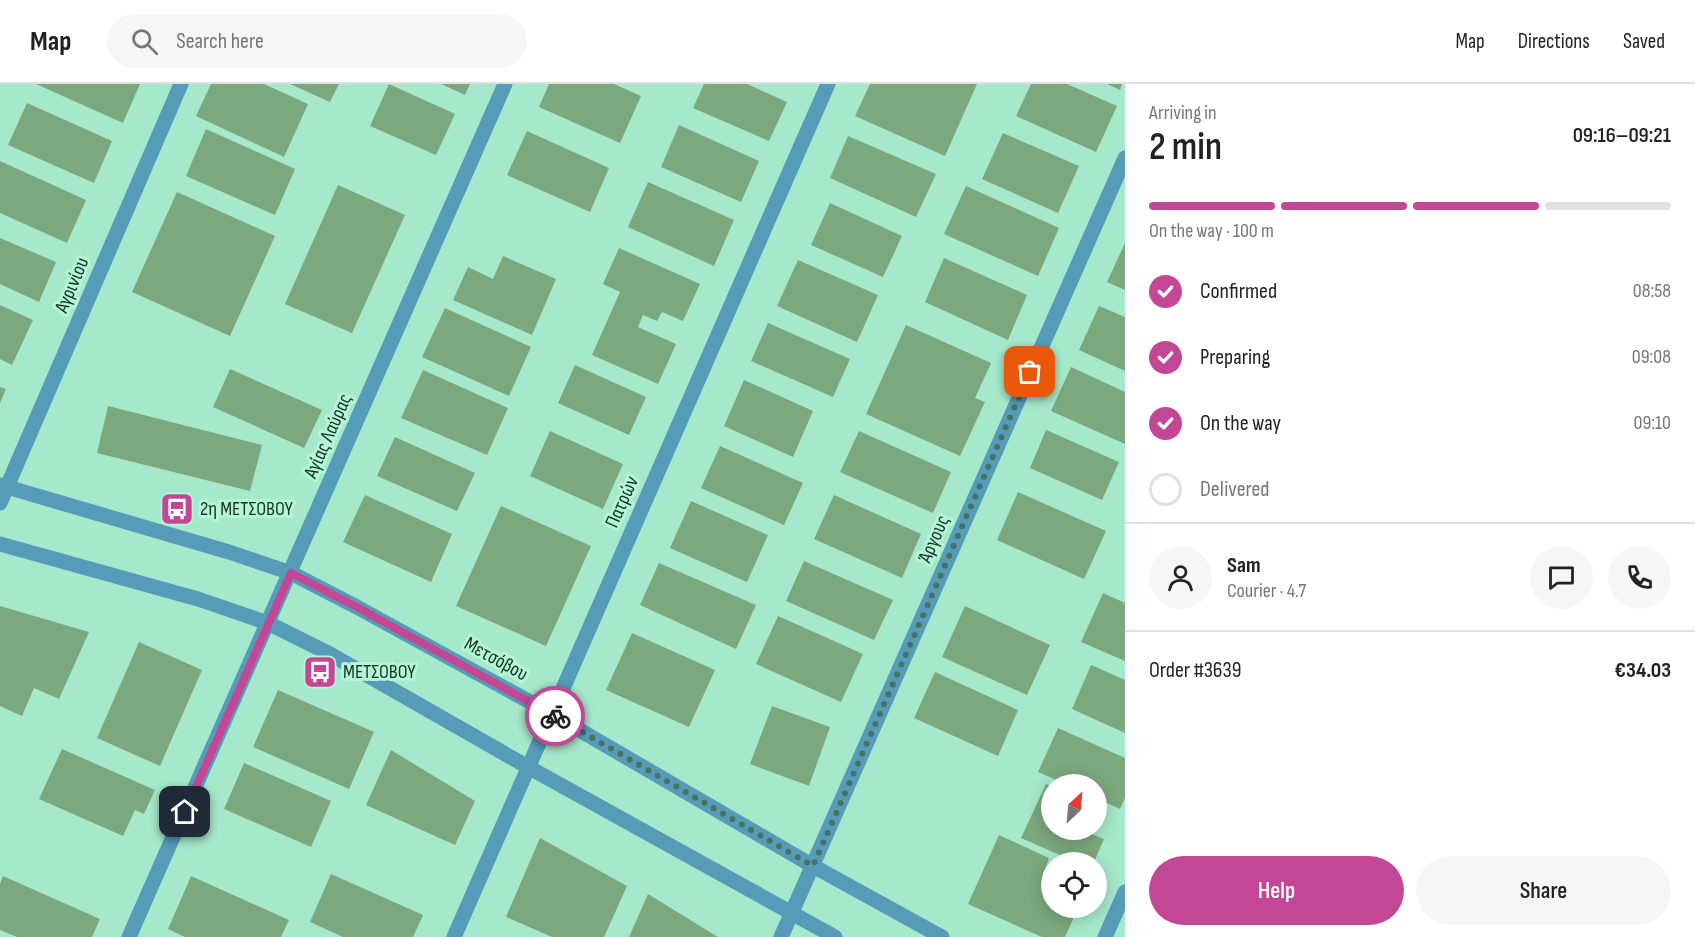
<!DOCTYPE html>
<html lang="en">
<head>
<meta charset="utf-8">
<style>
  body { margin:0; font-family:"Sofia Sans Condensed",sans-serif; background:#f6f6f6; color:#222; height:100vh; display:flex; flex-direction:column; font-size:22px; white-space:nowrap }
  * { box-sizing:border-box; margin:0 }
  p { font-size:20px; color:#767676 }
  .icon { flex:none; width:33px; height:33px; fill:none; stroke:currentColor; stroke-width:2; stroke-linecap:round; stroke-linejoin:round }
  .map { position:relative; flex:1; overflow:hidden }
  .side { display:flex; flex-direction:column; background:#fff; width:570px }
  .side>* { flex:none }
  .needle { width:39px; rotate:26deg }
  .fabs { position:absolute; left:1041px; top:690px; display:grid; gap:12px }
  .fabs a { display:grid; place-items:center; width:66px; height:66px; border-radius:50%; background:#fff; box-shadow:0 3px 15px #0003; font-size:30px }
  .pin { position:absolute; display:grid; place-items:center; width:51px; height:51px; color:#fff; margin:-26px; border-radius:12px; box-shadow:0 3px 9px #0006 }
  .courier { position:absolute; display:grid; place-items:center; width:60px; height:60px; margin:-30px; border:4px solid #c44795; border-radius:50%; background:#fff; color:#222; box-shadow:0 2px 8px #0007 }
  .headline em { font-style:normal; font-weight:600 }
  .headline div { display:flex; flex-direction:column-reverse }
  .headline { display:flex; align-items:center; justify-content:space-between; height:102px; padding:0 24px }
  h1 { font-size:39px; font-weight:600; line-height:45px }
  .bar { display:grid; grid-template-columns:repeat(4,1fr); gap:9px 6px; align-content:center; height:72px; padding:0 24px }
  .bar i { height:8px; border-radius:4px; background:#e0e0e0 }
  .bar .on { background:#c44795 }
  .bar p { grid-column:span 4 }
  .line { display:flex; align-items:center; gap:15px; padding:0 24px; border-top:2px solid #e0e0e0 }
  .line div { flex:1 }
  .round { display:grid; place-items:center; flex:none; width:63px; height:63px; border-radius:32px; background:#f6f6f6 }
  ol { padding:0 24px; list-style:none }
  li { display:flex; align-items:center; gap:18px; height:66px }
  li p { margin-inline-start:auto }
  li .icon { padding:6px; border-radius:50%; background:#c44795; color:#fff; stroke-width:4 }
  li:last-child { color:#767676 }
  li i { width:33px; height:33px; border:3px solid #e0e0e0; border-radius:50% }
  .primary-button { display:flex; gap:12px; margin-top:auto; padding:12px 24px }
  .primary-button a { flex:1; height:69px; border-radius:36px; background:#c44795; color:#fff; font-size:24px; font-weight:600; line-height:69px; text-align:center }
  .primary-button a+a { background:#f6f6f6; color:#222 }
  header { display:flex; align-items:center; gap:36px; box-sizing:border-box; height:84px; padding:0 30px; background:#fff; border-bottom:2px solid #e0e0e0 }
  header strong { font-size:28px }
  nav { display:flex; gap:33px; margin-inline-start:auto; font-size:21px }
  .search { width:420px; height:54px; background:#f6f6f6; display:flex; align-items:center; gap:15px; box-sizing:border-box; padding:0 21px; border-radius:33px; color:#767676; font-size:22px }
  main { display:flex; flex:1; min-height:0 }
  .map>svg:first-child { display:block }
</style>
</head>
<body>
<header>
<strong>Map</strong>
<div class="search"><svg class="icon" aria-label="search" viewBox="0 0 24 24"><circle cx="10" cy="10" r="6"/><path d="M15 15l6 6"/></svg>Search here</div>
<nav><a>Map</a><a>Directions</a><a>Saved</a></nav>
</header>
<main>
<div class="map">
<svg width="1125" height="853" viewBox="0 0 1125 853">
  <rect width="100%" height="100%" fill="#a6e8cb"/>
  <path fill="#7ca87d" d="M 36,0 L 140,0 L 123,39 Z
    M 211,0 L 264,0 L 308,20 L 284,73 L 196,32 Z
    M 290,0 L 339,0 L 330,18 Z
    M 389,0 L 455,30 L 436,71 L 370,42 Z
    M 441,0 L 470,0 L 465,11 Z
    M 549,0 L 614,0 L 641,12 L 620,59 L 539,23 Z
    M 704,0 L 747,0 L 787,18 L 769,57 L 693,24 Z
    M 870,0 L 977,0 L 945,72 L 855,32 Z
    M 1031,0 L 1067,0 L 1117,22 L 1096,68 L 1016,32 Z
    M 1107,0 L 1122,0 L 1120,6 Z
    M 27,19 L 112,57 L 94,99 L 8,61 Z
    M 679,41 L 759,77 L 741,118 L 661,83 Z
    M 206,45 L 295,85 L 275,131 L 186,92 Z
    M 527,47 L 609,84 L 590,128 L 507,91 Z
    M 1003,49 L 1079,82 L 1058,129 L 982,95 Z
    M 848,52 L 936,90 L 916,133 L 830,94 Z
    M 0,77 L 86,116 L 67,159 L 0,129 Z
    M 648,98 L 734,136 L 714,182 L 628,143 Z
    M 338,101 L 405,131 L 352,249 L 285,220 Z
    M 966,102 L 1059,144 L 1038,192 L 944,150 Z
    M 177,108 L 275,152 L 230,252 L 132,208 Z
    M 830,119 L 902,152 L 883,193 L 811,161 Z
    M 0,154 L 56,178 L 39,218 L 0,200 Z
    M 1125,159 L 1125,206 L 1107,198 Z
    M 619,164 L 700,200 L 683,237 L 662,228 L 657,237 L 643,231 L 638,243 L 676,260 L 658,300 L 592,271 L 620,208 L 603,200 Z
    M 503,172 L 556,195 L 532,251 L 453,216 L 468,183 L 493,195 Z
    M 944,174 L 1027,211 L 1008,256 L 925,218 Z
    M 798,176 L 878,211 L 857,258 L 777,222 Z
    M 0,221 L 33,236 L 12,281 L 0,275 Z
    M 1099,222 L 1125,233 L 1125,287 L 1079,266 Z
    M 445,224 L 531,263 L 509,312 L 422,273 Z
    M 768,239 L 850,275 L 833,313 L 751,277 Z
    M 906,241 L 991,279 L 975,314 L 985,318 L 960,372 L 866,330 Z
    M 575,281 L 646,313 L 629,351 L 558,319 Z
    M 1071,283 L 1125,308 L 1125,360 L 1051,327 Z
    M 230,285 L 322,326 L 304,364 L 213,323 Z
    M 423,286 L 508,324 L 487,371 L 401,334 Z
    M 744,296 L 813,327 L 793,373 L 724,342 Z
    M 0,303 L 6,305 L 0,319 Z
    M 108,322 L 262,361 L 250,407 L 97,369 Z
    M 1046,346 L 1119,378 L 1102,416 L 1030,384 Z
    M 550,347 L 623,380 L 603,425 L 530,392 Z
    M 859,347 L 951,388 L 933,429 L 840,388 Z
    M 395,353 L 475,389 L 457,427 L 377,392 Z
    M 720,362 L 803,399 L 784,441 L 701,404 Z
    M 1018,408 L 1106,447 L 1084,495 L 997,456 Z
    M 365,411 L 452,450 L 431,498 L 343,458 Z
    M 834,411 L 921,450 L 902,494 L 814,455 Z
    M 691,417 L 768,451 L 747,498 L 670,464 Z
    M 501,422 L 591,462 L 546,562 L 456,522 Z
    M 804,477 L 893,516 L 874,556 L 786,517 Z
    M 659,479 L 756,521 L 736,565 L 640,521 Z
    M 1103,509 L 1125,519 L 1125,577 L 1081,558 Z
    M 0,522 L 89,548 L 59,615 L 34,604 L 22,632 L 0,622 Z
    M 965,522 L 1050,561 L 1027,611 L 942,573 Z
    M 778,532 L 863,570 L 841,618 L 756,580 Z
    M 632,549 L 715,586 L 689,643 L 606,606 Z
    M 139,558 L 202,586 L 160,682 L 97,654 Z
    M 1091,581 L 1125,596 L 1125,649 L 1072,625 Z
    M 935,588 L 1018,626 L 998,672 L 914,634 Z
    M 278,606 L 374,648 L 349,705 L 253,663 Z
    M 772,622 L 830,643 L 809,702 L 750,680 Z
    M 1058,644 L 1125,674 L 1125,714 L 1120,725 L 1096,714 L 1096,700 L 1066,700 L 1038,688 Z
    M 62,665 L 155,706 L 144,730 L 135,726 L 123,752 L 39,715 Z
    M 391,666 L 475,717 L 455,761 L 366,721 Z
    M 244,679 L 331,717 L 311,763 L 224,725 Z
    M 1046,700 L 1052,703 L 1052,746 L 1091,746 L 1089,749 L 1104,755 L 1094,778 L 1076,778 L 1021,754 Z
    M 999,751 L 1049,774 L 1045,785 L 1052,787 L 1052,824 L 1078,824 L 1065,853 L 1042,853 L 968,820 Z
    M 540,754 L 627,802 L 604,853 L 552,853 L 506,833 Z
    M 331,790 L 423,831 L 413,853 L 343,853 L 310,838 Z
    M 3,792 L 100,835 L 92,853 L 17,853 L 0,846 L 0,800 Z
    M 191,792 L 289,836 L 281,853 L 185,853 L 168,845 Z
    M 648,810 L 718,853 L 629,853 Z"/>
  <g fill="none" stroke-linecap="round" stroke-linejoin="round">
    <path stroke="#549cb8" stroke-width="15" d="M 0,401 L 229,468 L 291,489 L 355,522 L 552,630 L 813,782 L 942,853
      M 0,419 L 181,0
      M 0,460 L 198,515 L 268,539 L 330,570 L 528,683 L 835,853
      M 129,853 L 505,0
      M 454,853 L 828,0
      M 781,853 L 1125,74
      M 1105,853 L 1125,808"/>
  </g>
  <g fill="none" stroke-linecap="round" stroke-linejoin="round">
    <path stroke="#487160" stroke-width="6" stroke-dasharray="0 10.8" d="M 555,632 L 813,782 L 1030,288"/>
    <path stroke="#c44795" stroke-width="8" d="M 185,728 L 291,489 L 355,522 L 555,632"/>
  </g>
  <defs>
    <symbol id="bus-square" viewBox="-11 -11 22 22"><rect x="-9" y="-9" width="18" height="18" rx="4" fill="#c44795" stroke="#b3f6d8"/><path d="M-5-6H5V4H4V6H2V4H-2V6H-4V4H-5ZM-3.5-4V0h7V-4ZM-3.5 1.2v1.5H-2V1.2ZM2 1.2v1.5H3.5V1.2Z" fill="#fff"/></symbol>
  </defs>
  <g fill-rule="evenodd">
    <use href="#bus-square" x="158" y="406" width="38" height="38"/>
    <use href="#bus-square" x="301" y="569" width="38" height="38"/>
  </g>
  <g text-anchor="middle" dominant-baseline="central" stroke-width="6" stroke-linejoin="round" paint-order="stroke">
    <g font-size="20" fill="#163126" stroke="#b3f6d8">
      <text transform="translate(72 201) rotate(-67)">Αγρινίου</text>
      <text transform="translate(328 352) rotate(-66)">Αγίας Λαύρας</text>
      <text transform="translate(622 418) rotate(-66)">Πατρών</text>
      <text transform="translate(934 455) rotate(-66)">Άργους</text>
      <text transform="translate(496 575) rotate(29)">Μετσόβου</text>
    </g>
    <g font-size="20" fill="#163126" stroke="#b3f6d8" text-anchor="start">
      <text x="200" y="425">2η ΜΕΤΣΟΒΟΥ</text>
      <text x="343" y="588">ΜΕΤΣΟΒΟΥ</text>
    </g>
  </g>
</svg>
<div class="fabs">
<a><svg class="needle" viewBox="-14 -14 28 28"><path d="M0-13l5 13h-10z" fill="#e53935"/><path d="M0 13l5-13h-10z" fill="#767676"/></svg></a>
<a><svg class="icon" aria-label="locate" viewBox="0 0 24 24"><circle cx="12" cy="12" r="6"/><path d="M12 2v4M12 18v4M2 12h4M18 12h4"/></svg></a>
</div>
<div class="pin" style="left:1030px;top:288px;background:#ea580c"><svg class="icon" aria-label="bag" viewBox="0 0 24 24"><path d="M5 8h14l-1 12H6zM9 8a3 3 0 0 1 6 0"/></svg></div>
<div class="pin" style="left:185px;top:728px;background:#1f2937"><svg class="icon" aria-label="home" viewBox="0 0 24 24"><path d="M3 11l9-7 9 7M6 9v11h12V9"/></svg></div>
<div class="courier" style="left:555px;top:632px"><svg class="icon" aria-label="bike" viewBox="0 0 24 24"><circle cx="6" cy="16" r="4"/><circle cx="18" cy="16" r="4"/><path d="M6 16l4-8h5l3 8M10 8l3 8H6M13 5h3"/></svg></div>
</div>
<section class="side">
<div class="headline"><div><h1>2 min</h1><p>Arriving in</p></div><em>09:16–09:21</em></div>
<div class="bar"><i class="on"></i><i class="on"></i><i class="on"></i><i></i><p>On the way · 100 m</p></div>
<ol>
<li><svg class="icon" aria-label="check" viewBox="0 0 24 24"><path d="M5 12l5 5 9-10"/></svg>Confirmed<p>08:58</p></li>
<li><svg class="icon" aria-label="check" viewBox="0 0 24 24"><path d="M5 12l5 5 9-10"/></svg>Preparing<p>09:08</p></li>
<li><svg class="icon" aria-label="check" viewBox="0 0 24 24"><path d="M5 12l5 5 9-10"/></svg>On the way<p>09:10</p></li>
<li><i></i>Delivered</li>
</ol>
<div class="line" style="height:108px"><a class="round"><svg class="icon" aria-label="person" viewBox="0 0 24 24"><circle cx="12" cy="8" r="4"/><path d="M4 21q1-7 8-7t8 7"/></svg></a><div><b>Sam</b><p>Courier · 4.7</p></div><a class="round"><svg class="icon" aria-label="chat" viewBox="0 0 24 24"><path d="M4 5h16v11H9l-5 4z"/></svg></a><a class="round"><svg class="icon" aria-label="phone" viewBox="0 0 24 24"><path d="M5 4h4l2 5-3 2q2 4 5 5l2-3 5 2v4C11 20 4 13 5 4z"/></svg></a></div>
<div class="line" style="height:78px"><div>Order #3639</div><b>€34.03</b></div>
<div class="primary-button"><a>Help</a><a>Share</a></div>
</section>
</main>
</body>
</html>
